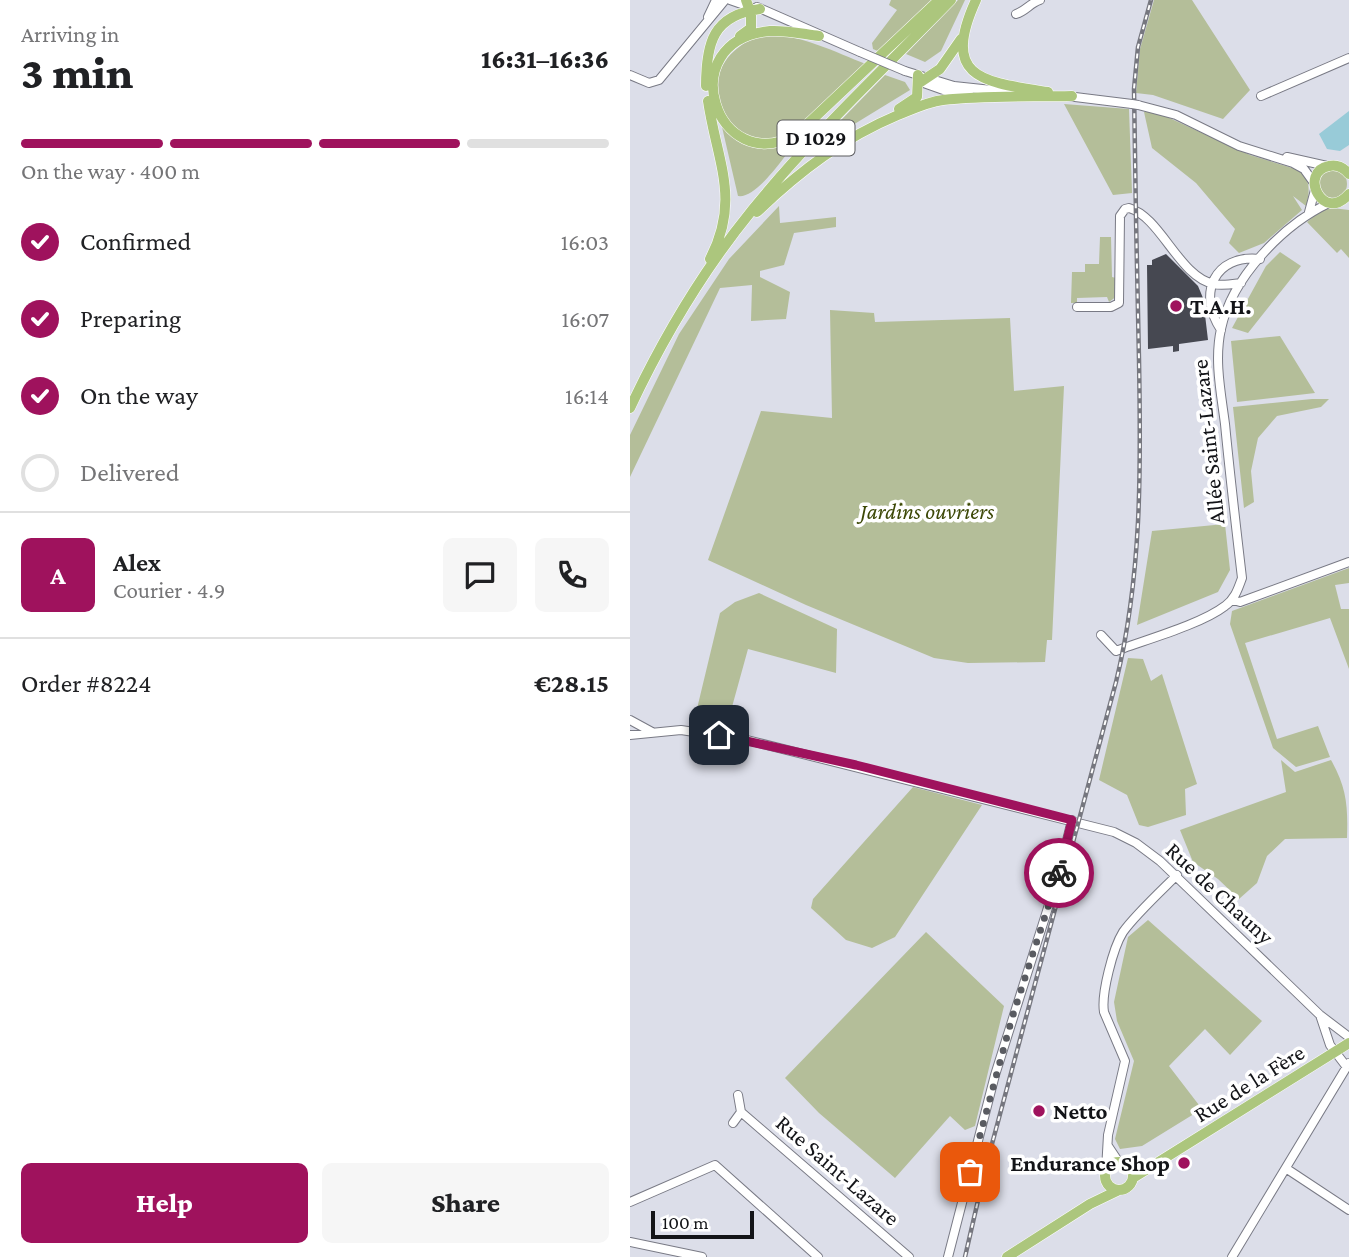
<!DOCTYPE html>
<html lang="en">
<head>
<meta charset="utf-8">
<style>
  body { margin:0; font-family:"Crimson Pro",serif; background:#f6f6f6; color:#202124; height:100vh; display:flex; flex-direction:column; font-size:26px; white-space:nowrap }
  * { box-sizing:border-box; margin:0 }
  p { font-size:23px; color:#757577 }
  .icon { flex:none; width:38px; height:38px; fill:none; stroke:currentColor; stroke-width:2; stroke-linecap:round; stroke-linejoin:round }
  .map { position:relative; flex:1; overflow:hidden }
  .drawer { display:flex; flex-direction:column; background:#fff; width:630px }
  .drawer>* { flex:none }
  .scale { position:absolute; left:21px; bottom:18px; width:103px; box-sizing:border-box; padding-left:7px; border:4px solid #131418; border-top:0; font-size:19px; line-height:24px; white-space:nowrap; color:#131418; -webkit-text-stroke:5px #fff; paint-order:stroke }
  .pin { position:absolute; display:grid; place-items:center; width:60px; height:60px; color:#fff; margin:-30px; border-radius:14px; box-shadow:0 4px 10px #0006 }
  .courier { position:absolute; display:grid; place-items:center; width:70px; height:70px; margin:-35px; border:5px solid #9f125d; border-radius:50%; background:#fff; color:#222; box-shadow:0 2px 9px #0007 }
  .headline em { font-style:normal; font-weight:800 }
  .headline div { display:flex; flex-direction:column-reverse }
  .headline { display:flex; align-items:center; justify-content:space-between; height:119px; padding:0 21px }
  h1 { font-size:46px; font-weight:800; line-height:52px }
  .bar { display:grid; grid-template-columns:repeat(4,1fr); gap:10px 7px; align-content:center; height:84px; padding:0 21px }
  .bar i { height:9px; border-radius:5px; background:#e0e0e0 }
  .bar .on { background:#9f125d }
  .bar p { grid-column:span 4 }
  .line { display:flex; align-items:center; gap:18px; padding:0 21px; border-top:2px solid #e0e0e0 }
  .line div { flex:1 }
  .round { display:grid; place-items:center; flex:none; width:74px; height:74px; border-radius:10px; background:#f6f6f6 }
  ol { padding:0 21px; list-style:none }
  li { display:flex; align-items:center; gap:21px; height:77px }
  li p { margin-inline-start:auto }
  li .icon { padding:7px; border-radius:50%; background:#9f125d; color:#fff; stroke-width:4 }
  li:last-child { color:#757577 }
  li i { width:38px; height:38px; border:4px solid #e0e0e0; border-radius:50% }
  .button { display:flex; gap:14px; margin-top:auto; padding:14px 21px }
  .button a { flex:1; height:80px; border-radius:10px; background:#9f125d; color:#fff; font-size:28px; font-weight:800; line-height:80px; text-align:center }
  .button a+a { background:#f6f6f6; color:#202124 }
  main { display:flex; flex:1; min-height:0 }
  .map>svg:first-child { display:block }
</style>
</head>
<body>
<main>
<section class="drawer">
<div class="headline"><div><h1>3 min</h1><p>Arriving in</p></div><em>16:31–16:36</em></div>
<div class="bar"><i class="on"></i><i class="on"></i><i class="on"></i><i></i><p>On the way · 400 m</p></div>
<ol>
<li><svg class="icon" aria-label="check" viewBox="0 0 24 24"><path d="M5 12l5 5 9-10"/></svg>Confirmed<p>16:03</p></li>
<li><svg class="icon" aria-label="check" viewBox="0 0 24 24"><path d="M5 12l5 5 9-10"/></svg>Preparing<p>16:07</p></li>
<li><svg class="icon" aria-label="check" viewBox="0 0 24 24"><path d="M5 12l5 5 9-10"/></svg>On the way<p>16:14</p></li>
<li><i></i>Delivered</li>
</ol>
<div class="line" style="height:126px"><b class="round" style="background:#9f125d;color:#fff">A</b><div><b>Alex</b><p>Courier · 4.9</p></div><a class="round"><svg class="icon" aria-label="chat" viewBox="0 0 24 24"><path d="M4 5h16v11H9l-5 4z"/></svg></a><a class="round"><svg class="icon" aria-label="phone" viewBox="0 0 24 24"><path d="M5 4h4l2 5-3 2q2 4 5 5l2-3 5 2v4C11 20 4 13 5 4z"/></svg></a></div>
<div class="line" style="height:91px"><div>Order #8224</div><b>€28.15</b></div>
<div class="button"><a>Help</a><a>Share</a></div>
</section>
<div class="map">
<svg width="719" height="1257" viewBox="0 0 719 1257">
  <rect width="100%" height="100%" fill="#dcdee9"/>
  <path fill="#b4be99" d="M 261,0 L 307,0 L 250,52 L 243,49 L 242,43 L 267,10 L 259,5 Z
    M 328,0 L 335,0 L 311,51 L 295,62 L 276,54 Z
    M 524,0 L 562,0 L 620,90 L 593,119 L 523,95 L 506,93 L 510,49 Z
    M 134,34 C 172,35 203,51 238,65 C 220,83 189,118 169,131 C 104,172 41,67 134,34 Z
    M 255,75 L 275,82 L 280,90 L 182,150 Z
    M 434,104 L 499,109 L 502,193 L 483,195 Z
    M 522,110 L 620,155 L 672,171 C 680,182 680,192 676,206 L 663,196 L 672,210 L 634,243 L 609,253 L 599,243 L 605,229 L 566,183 L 522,148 L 514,112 Z
    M 92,127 C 122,152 128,153 167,141 C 155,155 127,199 108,196 Z
    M689 184a14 14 0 1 1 28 0a14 14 0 1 1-28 0Z
    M 149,206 L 150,223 L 206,217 L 206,227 L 164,233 L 154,265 L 130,271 L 130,277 L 160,292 L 156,319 L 121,321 L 122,285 L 90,288 L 0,477 L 0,435 L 49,334 L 99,259 Z
    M 702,208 L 719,210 L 719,258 L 711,249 L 707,253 L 677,222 L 690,211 Z
    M 470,237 L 481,237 L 482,277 L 486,278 L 487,296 L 479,302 L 477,297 L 447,298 L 447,303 L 441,303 L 442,272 L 455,272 L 455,264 L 469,264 Z
    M 650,252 L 671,266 L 618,333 L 602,328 L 636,266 Z
    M 200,310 L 244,313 L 245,322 L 380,318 L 384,391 L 434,386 L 422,640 L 417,640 L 415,662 L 338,663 L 304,658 L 176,605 L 78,560 L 131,411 L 202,418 Z
    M 650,336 L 685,393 L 607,402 L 601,341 Z
    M 682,399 L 699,399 L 691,407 L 647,416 L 628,438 L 621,471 L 624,502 L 614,508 L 603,407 Z
    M 595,524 L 600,570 L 588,592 L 507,625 L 522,531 Z
    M 719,568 L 719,583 L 705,585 L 711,609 L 719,609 L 719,669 L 700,618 L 615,643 L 647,739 L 688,726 L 700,757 L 666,767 L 643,748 L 600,624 L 602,611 Z
    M 129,593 L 207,629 L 206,673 L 118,649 L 97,725 L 65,717 L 90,613 L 105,602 Z
    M 498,658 L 513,659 L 521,681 L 532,674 L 567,784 L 555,789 L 556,815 L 518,827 L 509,825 L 497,795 L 469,780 Z
    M 651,760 L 665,772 L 701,760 C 717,788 718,807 717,838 L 655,839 L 637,856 L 627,883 L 609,899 L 588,879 L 563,862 L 550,830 L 656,792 Z
    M 283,787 L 352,805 L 265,937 L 242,948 L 216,940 L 181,908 L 183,899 Z
    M 518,920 L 632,1021 L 600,1055 L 575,1029 L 539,1066 L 572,1109 L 512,1146 L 490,1149 L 485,1139 L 504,1061 L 487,1021 L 484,1002 L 498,937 Z
    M 296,932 L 374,1006 L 345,1126 L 335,1130 L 320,1116 L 265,1178 L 189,1113 L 155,1078 Z"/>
  <path fill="#98cbd8" d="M 719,111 L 719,145 L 710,151 L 697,149 L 689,134 Z"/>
  <path fill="#464851" d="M 536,254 L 568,286 L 573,298 L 578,340 L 549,344 L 549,351 L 543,352 L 543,346 L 518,349 L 517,265 L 522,265 L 522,260 Z"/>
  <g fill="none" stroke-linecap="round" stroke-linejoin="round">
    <defs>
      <path id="minor" d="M 100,0 L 120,7
        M 127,7 L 230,52
        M 386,14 C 396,11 400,3 410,0
        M 78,17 L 86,0
        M 275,71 L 324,86 L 389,93
        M 0,75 L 19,83 L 29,80 L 95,0
        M 288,81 L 319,92 L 339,94
        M 437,96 L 502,104
        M 631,96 L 719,58
        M 508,105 L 546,115 L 609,146 L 663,163 L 674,169 L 684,183
        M 657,157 L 697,166
        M 679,212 L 685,190
        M 447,307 L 481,307 L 489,303 L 490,216 L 495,209 L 499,208 C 531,217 549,277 584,284 C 592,286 603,284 611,283
        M 591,330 C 567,294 584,254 630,259
        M 603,600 L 610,602 L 719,562
        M 471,635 L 486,651 L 494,648 C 522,638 573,623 595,606 C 605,599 608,589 612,578 C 606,527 600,476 595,424 C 591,393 584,360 591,329 C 602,277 653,225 699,203
        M 0,720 L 22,732
        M 0,735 L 51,730 L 117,740 L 484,832 L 506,843 L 530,861 L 690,1015 L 719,1037
        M 690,1015 L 700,1045 L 716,1066
        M 111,1112 L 279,1257
        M 103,1123 L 111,1112 L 108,1095
        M 478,1146 L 488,1161
        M 657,1169 L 719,1210
        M 476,1170 L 478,1135 L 495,1061 L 474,1012 C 471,994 483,948 493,932 C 505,915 532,890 547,875
        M 0,1202 L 85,1165 L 188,1257
        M 0,1242 L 72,1257
        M 318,1257 L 365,1075 L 429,873 L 442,820
        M 602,1257 L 719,1063"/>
      <path id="major" d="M 346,0 C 310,79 353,82 418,92
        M 110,36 L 121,28 L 121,14 L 116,0
        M 189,36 C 173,34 156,30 140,31 C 40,40 86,181 167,134 L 309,0
        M 289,83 L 310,69 L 331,39
        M 76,86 C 76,43 83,15 130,9
        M 78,101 C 87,162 111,199 80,259
        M 269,109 L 287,97 L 288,75
        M 719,174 C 714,168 708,164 699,166 C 668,172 693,224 719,194
        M 127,212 C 170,171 213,138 268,115 C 283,109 297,102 313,100 C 355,95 400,97 442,96
        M 0,408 C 33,338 74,269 123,209 C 183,135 254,69 321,0
        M475 1176a14 14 0 1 1 28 0a14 14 0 1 1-28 0Z
        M 503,1178 L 719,1043
        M 377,1257 L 460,1204 L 487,1191"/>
    </defs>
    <use href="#minor" stroke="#797a85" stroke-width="10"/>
    <use href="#major" stroke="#fff" stroke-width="11"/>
    <use href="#minor" stroke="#fff" stroke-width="8"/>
    <use href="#major" stroke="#acc67d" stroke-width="10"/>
    <defs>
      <path id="rail" d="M 335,1257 L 355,1170 L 486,682 C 512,576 511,468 509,360 C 507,270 505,179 504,89 L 508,47 L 521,0"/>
    </defs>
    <use href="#rail" stroke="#76777f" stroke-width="4.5"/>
    <use href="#rail" stroke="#fff" stroke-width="2" stroke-dasharray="5" stroke-linecap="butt"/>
    <defs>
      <path id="minor-bridge" d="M 230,52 L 275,71
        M 502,104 L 508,105"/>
    </defs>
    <use href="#minor-bridge" stroke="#797a85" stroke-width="10" stroke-linecap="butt"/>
    <use href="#minor-bridge" stroke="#fff" stroke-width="8"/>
  </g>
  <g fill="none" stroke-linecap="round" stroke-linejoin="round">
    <path stroke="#595b61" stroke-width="7" stroke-dasharray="0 12.6" d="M 340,1172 L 382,1018 L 429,873"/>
    <path stroke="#9f125d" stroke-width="9" d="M 89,735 L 226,765 L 442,820 L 429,873"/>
  </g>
  <g fill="#9f125d" stroke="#fff" stroke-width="2.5">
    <circle cx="546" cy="306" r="7"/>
    <circle cx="409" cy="1111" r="7"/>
    <circle cx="554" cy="1163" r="7"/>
  </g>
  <g text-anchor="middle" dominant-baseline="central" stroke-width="7" stroke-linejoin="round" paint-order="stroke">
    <rect fill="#fff" stroke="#5a5a5d" stroke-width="2" x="147.5" y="120.5" width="77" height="35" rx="5"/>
    <g font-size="21" font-weight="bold" fill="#131418">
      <text x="186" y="138">D 1029</text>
    </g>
    <g font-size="23" font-weight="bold" fill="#131418" stroke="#fff" text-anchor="start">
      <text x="560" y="306">T.A.H.</text>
      <text x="423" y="1111">Netto</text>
      <text x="540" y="1163" text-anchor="end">Endurance Shop</text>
    </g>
    <g font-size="23" fill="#131418" stroke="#fff">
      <text transform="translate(578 442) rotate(-96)">Allée Saint-Lazare</text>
      <text transform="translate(590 893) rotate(43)">Rue de Chauny</text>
      <text transform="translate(619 1083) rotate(-32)">Rue de la Fère</text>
      <text transform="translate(208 1170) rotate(41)">Rue Saint-Lazare</text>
    </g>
    <g font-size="23" font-style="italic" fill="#3c4806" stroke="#fff">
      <text x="297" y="511">Jardins ouvriers</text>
    </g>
  </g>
</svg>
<div class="scale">100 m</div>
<div class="pin" style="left:340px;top:1172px;background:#ea580c"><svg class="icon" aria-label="bag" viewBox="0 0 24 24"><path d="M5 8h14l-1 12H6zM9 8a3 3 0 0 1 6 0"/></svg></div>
<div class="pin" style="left:89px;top:735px;background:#1f2937"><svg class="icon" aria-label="home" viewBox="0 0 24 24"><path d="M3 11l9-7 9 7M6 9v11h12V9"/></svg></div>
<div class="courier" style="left:429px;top:873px"><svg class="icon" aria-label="bike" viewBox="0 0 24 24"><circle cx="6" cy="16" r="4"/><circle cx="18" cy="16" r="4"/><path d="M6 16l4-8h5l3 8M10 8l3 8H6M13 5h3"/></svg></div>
</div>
</main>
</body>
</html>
